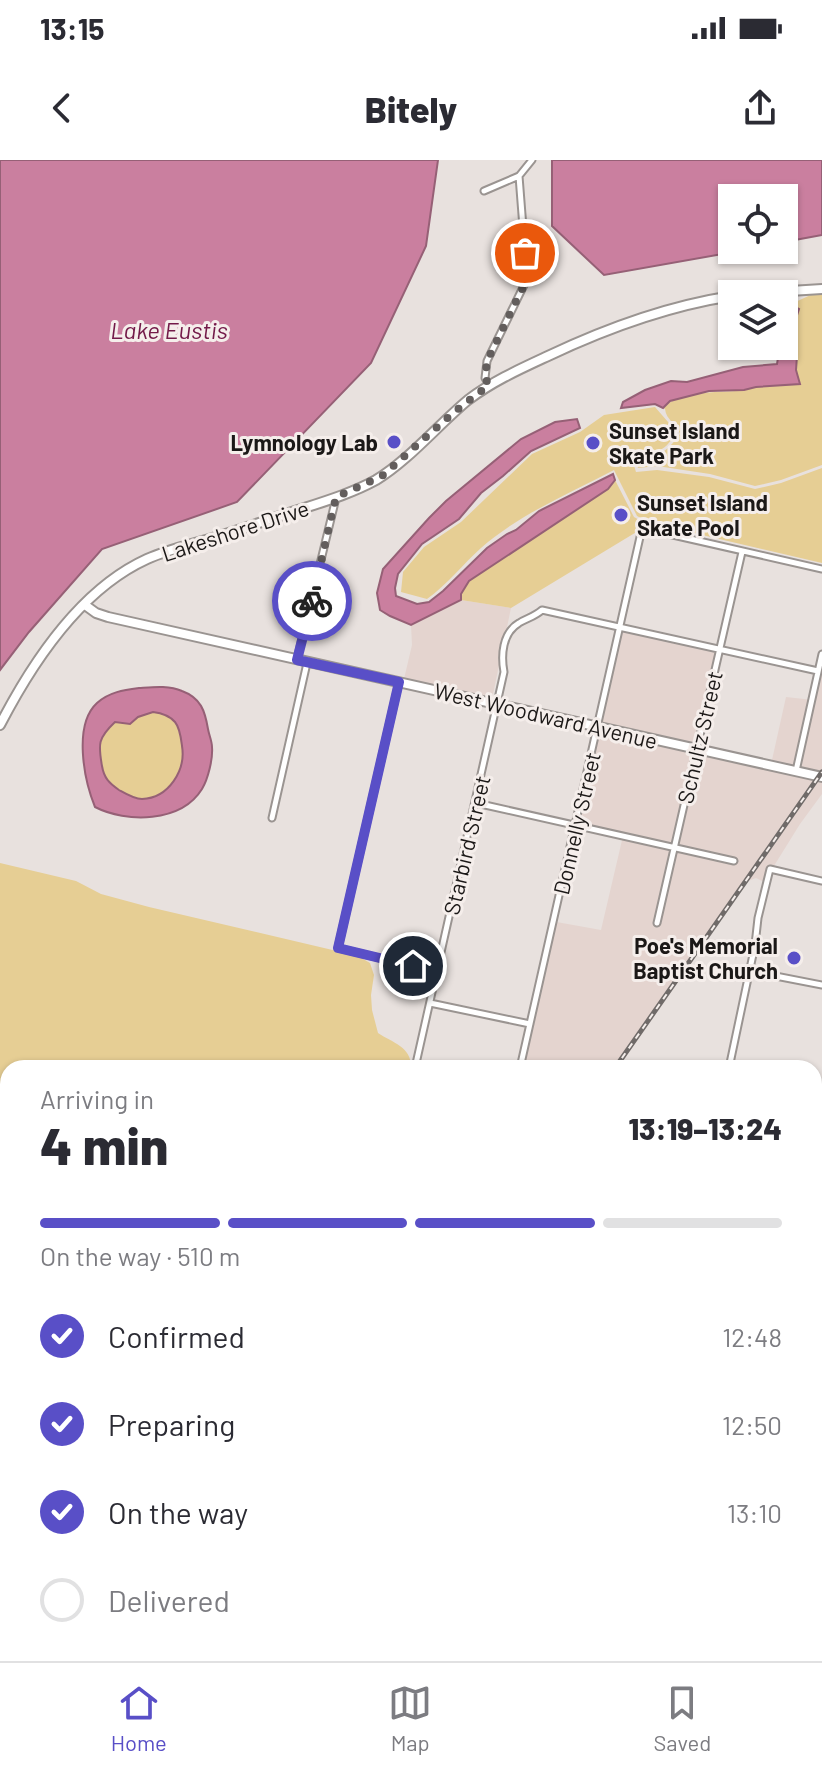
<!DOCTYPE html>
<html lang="en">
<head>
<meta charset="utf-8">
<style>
  body { margin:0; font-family:Barlow,sans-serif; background:#f7f7f7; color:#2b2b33; height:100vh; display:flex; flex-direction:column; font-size:30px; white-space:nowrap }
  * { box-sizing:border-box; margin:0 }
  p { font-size:26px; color:#7c7c81 }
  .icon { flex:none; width:44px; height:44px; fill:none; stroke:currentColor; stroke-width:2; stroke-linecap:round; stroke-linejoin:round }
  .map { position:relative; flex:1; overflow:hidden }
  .sheet { position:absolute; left:0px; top:900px; width:822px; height:602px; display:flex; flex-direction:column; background:#fff; border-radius:24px 24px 0 0; box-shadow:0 2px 6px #0004 }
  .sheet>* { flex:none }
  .tools { position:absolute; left:718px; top:24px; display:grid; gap:16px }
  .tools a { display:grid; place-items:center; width:80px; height:80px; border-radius:0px; background:#fff; box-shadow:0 2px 6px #0004; font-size:40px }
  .pin { position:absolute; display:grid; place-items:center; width:68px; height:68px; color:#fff; margin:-34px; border:4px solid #fff; border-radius:50%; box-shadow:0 2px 8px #0007 }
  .courier { position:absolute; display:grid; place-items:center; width:80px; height:80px; margin:-40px; border:6px solid #594fc7; border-radius:50%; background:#fff; color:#222; box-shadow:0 2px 10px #0007 }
  .head em { font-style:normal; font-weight:800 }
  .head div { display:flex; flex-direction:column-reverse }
  .head { display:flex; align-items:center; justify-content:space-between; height:136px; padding:0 40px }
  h1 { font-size:52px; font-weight:800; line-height:60px }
  .bar { display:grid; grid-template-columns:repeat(4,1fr); gap:12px 8px; align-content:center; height:96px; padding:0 40px }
  .bar i { height:10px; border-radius:6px; background:#e1e1e2 }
  .bar .selected { background:#594fc7 }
  .bar p { grid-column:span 4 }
  ol { padding:0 40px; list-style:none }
  li { display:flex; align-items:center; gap:24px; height:88px }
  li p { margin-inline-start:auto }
  li .icon { padding:8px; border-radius:50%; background:#594fc7; color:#fff; stroke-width:4 }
  li:last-child { color:#7c7c81 }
  li i { width:44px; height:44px; border:4px solid #e1e1e2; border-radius:50% }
  .status { display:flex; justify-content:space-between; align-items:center; height:56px; padding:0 40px; background:#fff; direction:ltr }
  .status svg { height:22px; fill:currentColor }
  header { display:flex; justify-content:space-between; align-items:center; height:104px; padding:0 40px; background:#fff; font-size:36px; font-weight:800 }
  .tab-bar { display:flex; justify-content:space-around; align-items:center; height:112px; border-top:2px solid #e1e1e2; background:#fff; font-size:22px; color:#7c7c81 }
  .tab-bar a { display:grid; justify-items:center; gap:4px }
  .tab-bar .selected { color:#594fc7 }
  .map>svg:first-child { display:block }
</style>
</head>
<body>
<div class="status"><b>13:15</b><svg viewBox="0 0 49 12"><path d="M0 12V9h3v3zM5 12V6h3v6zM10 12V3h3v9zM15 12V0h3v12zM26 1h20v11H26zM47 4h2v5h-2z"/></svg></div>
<header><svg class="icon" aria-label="back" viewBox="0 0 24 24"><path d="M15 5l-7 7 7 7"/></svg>Bitely<svg class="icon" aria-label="share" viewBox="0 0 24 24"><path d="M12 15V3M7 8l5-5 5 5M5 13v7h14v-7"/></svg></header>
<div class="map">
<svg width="822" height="1501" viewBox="0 0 822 1501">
  <rect width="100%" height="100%" fill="#e8e1de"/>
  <path fill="#e4d4cf" d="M 461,440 L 511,448 L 492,539 L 404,519 L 412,485 L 411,465 Z
    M 622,467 L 721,491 L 702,586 L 600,563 Z
    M 822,504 L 822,613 L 760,599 L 772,600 L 786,537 L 813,540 Z
    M 598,571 L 822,621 L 822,634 L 800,664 L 764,722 L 756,718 L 748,721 L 618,908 L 521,908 L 551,761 L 601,770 L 623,676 L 576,667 Z
    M 814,1338 L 822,1340 L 822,1424 L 814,1445 Z
    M 59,1494 L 267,1494 L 265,1501 L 95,1501 Z
    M 285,1494 L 682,1494 L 681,1501 L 284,1501 Z"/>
  <path fill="#e6ce94" d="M 815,133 L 822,133 L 822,305 L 781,320 L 755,326 L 710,314 L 657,306 L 638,308 L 636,302 C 660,295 665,294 680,274 C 677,264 666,260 665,249 L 663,248 C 683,227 722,235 748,229 C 765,226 780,216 796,210 L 797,196 L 792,171 L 799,149 L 791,144 Z
    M 655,247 L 675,270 C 670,292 651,294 632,299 L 636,312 L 657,310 L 709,317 L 755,329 L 781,323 L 822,308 L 822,403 L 651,363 L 637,356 L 614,310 C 568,334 520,354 481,388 C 462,405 448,424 427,439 L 401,432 L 403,412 L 424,387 L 461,362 L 532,294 L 580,272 L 604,255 Z
    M 614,318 L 634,357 L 648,365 L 511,448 L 461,440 L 461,434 L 469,421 L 608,329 L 615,321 Z
    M 153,552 C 161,553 169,555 175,562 C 180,568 181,578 182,586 C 186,610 169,638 142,639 C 134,639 126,634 119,630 C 109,623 104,618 102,606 C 98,583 98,578 115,562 L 130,564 L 138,557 Z
    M 0,703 L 76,721 L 101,734 L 149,747 L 358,796 L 370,803 L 374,815 L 371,835 L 372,850 L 378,873 C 393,883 412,887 411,908 L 8,908 L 8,1285 L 0,1286 Z"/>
  <path fill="#ca7f9f" stroke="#966076" stroke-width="2" fill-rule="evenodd" d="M 0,0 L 438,0 L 426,86 L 371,203 L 237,342 L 102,389 L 29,472 L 0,510 Z
    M 552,0 L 822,0 L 822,75 L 784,82 L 784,38 L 732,38 L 732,90 L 745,90 L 604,115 L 552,66 Z
    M 784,141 L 799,149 L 792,171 L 797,196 L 796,210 L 800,224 L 756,227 L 744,230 L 709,231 L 670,241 L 663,248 L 655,244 L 621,248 L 623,242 L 645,230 L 671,221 L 687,222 L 743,207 L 777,204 L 780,186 L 784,186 Z
    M 577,259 L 580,268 L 531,291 L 503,316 L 481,333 L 459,359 L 422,384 L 398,414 L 395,428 L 396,436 L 417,444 L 429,442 L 443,431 L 487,388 L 507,374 L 516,370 L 539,351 L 613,314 L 615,320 L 608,329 L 469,421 L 461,434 L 461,440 L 411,465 L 390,456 L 380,450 L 377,433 L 383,409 L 429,358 L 446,341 L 521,279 L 555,262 Z
    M 139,528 C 153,527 169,525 182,531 C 201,538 205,551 208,569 C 209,575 212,581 212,587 C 213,599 208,619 202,629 C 181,663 126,663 95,647 C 84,620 73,565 97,543 C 109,532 124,530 139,528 ZM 153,552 C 161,553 169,555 175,562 C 180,568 181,578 182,586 C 186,610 169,638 142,639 C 134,639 126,634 119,630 C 109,623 104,618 102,606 C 98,584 98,578 115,562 L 130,564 L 138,557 Z"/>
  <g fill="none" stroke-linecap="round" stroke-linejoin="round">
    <defs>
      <path id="street" d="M 484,31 L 519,16
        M 489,225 L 485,218 L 487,201 L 527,119 L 519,16 L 532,0
        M 297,499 L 336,338
        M 399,522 L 338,788 L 437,812
        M 796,611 L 822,494
        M 476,643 L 734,701
        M 272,658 L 307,503
        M 657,763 L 742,392
        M 750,811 L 822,825
        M 430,843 L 530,864
        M 415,908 L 504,512 C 501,496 502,473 519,463 C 527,458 534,457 542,450 L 818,511
        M 520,908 L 640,377 L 646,371 L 664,373 L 822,409
        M 729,908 L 755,785 L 758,758 L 770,709 L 822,721
        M 814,928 L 822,929
        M 814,992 L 822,958
        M 814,1033 L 822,1035
        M 814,1137 L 822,1139
        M 0,1328 L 8,1320
        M 814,1346 L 822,1348
        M 0,1397 L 7,1485
        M 814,1454 L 822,1418
        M 79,1494 L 119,1501
        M 804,1501 L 805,1494"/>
      <path id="secondary" d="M 743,134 L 822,129
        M 85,445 L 96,453 L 108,457 L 822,617
        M 0,565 C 32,503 81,429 147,399 C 169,389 193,384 216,377 C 238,370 259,363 280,356 C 312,345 347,336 376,320 C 408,301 439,264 468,240 C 493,221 520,209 548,196 C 607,168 667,146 732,136
        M 814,1252 L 822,1253
        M 269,1501 L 270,1494"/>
    </defs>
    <use href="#street" stroke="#9a9491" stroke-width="9"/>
    <use href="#secondary" stroke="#9a9491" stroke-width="12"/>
    <use href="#street" stroke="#fff" stroke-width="5"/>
    <use href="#secondary" stroke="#fff" stroke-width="8"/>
    <defs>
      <path id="rail" d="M 615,908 L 822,612
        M 205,1501 L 210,1494"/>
    </defs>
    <use href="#rail" stroke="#706b69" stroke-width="5"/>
    <use href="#rail" stroke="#f5eeeb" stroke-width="2" stroke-dasharray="6" stroke-linecap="butt"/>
  </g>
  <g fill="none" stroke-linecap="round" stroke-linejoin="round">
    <path stroke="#635e5d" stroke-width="8" stroke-dasharray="0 14.4" d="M 312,441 L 336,337 L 382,316 L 453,253 L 489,225 L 485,218 L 487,201 L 527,119 L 525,93"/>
    <path stroke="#594fc7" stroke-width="10" d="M 312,441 L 297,500 L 399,522 L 338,788 L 413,806"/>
  </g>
  <g fill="#594fc7" stroke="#f5eeeb" stroke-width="3">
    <circle cx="394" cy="282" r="8"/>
    <circle cx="593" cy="283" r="8"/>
    <circle cx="621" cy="355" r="8"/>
    <circle cx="794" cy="798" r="8"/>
  </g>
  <g text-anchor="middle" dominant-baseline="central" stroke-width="6" stroke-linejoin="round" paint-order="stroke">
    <g font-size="22" font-weight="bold" fill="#1b1817" stroke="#f5eeeb" text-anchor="start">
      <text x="609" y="270">Sunset Island<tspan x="609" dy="25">Skate Park</tspan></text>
      <text x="378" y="282" text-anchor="end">Lymnology Lab</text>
      <text x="637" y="342">Sunset Island<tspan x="637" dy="25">Skate Pool</tspan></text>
      <text x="778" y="785" text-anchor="end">Poe's Memorial<tspan x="778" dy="25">Baptist Church</tspan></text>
    </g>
    <g font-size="22" fill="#1b1817" stroke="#f5eeeb">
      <text transform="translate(235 370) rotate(-18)">Lakeshore Drive</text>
      <text transform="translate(546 555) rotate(13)">West Woodward Avenue</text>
      <text transform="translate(699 577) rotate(-77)">Schultz Street</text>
      <text transform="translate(576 663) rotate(-77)">Donnelly Street</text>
      <text transform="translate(466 685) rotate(-77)">Starbird Street</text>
    </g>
    <g font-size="24" font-style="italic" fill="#731a49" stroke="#f5eeeb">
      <text x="169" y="169">Lake Eustis</text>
    </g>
  </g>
</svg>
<div class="tools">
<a><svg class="icon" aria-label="locate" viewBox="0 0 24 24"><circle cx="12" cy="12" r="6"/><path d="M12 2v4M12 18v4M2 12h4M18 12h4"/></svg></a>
<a><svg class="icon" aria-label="layers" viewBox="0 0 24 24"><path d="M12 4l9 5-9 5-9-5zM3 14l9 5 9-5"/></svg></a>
</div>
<div class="pin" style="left:525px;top:93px;background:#ea580c"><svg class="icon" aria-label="bag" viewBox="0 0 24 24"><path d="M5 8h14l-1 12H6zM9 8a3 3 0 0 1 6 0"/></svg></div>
<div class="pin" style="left:413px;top:806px;background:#1f2937"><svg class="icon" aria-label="home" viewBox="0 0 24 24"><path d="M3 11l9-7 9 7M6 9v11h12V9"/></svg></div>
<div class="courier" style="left:312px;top:441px"><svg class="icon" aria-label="bike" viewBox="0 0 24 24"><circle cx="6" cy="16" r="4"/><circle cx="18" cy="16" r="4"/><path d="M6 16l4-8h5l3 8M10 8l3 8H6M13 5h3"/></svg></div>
<section class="sheet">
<div class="head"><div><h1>4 min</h1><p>Arriving in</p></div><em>13:19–13:24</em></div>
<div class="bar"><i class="selected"></i><i class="selected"></i><i class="selected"></i><i></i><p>On the way · 510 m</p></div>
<ol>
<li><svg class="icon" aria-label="check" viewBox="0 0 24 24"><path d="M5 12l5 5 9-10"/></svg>Confirmed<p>12:48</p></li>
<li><svg class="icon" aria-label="check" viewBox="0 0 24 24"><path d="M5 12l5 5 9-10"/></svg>Preparing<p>12:50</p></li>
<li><svg class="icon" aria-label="check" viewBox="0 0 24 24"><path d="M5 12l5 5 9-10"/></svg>On the way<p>13:10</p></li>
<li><i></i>Delivered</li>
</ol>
</section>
</div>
<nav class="tab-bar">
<a class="selected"><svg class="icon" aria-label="home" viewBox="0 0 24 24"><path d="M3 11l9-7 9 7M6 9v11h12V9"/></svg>Home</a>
<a><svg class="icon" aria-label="map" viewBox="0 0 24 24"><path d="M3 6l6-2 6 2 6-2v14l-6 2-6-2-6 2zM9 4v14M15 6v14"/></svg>Map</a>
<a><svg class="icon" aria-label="saved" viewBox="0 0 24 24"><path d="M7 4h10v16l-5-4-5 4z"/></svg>Saved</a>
</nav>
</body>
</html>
